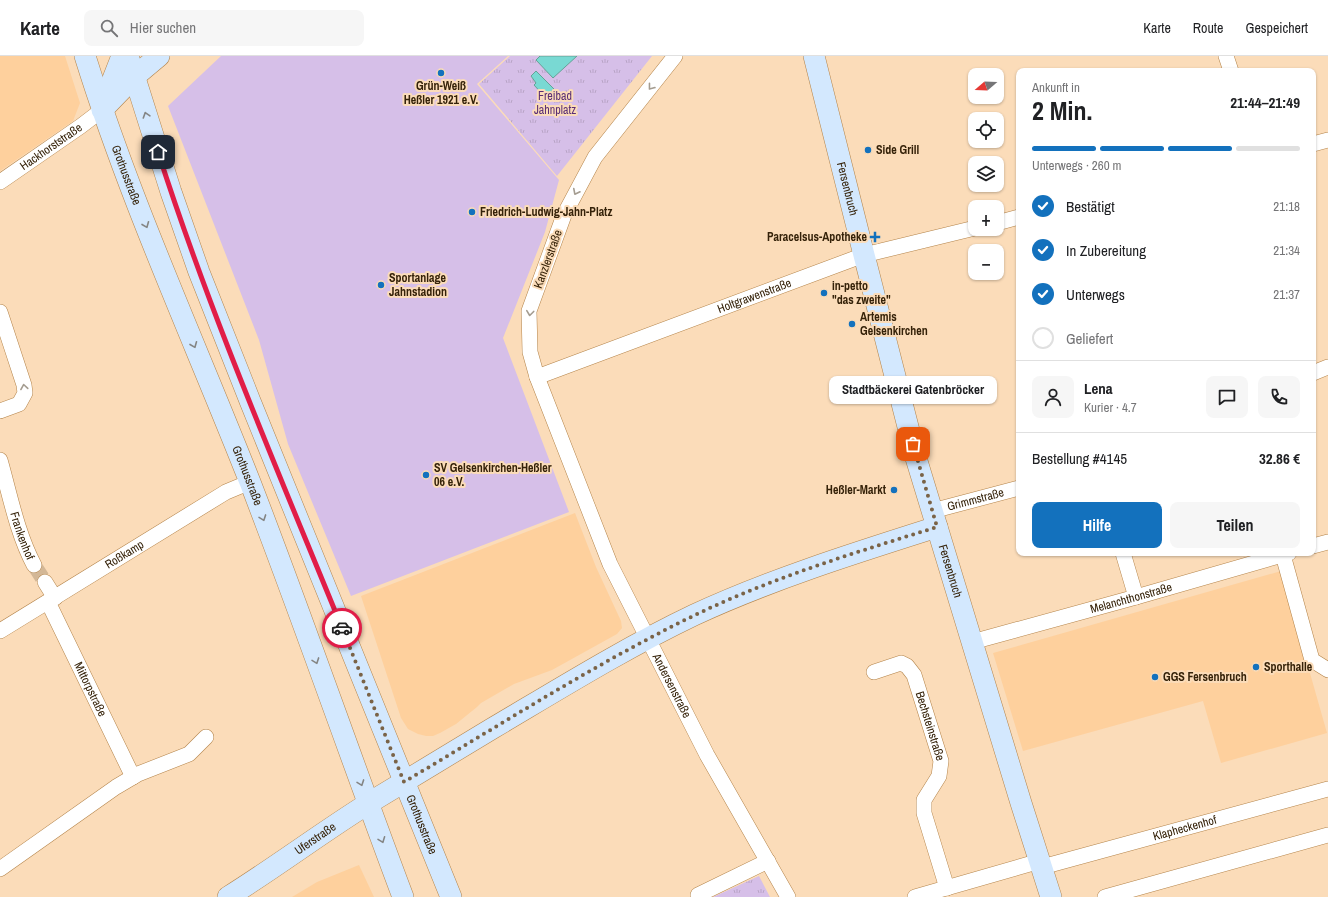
<!DOCTYPE html>
<html lang="de">
<head>
<meta charset="utf-8">
<style>
  body { margin:0; font-family:"Archivo Narrow",sans-serif; background:#f6f6f6; color:#202124; height:100vh; display:flex; flex-direction:column; font-size:15px; white-space:nowrap }
  * { box-sizing:border-box; margin:0 }
  p { font-size:13px; color:#757577 }
  .icon { flex:none; width:22px; height:22px; fill:none; stroke:currentColor; stroke-width:2; stroke-linecap:round; stroke-linejoin:round }
  .map { position:relative; flex:1; overflow:hidden }
  .sheet { position:absolute; left:1016px; top:12px; width:300px; height:488px; display:flex; flex-direction:column; background:#fff; border-radius:8px; box-shadow:0 1px 3px #0004 }
  .sheet>* { flex:none }
  .needle { width:26px; rotate:251deg }
  .tools { position:absolute; left:968px; top:12px; display:grid; gap:8px }
  .tools a { display:grid; place-items:center; width:36px; height:36px; border-radius:8px; background:#fff; box-shadow:0 1px 3px #0004; font-size:20px }
  .pin { position:absolute; display:grid; place-items:center; width:34px; height:34px; color:#fff; margin:-17px; border-radius:8px; box-shadow:0 2px 6px #0006 }
  .courier { position:absolute; display:grid; place-items:center; width:40px; height:40px; margin:-20px; border:3px solid #e11d48; border-radius:50%; background:#fff; color:#222; box-shadow:0 1px 5px #0007 }
  .bubble { position:absolute; height:28px; border-radius:8px; background:#fff; box-shadow:0 1px 3px #0004; font-size:13px; font-weight:700; line-height:28px; text-align:center }
  .overview em { font-style:normal; font-weight:700 }
  .overview div { display:flex; flex-direction:column-reverse }
  .overview { display:flex; align-items:center; justify-content:space-between; height:68px; padding:0 16px }
  h1 { font-size:26px; font-weight:700; line-height:30px }
  .bar { display:grid; grid-template-columns:repeat(4,1fr); gap:6px 4px; align-content:center; height:48px; padding:0 16px }
  .bar i { height:5px; border-radius:3px; background:#e0e0e0 }
  .bar .selected { background:#1371bd }
  .bar p { grid-column:span 4 }
  .line { display:flex; align-items:center; gap:10px; padding:0 16px; border-top:1px solid #e0e0e0 }
  .line div { flex:1 }
  .round { display:grid; place-items:center; flex:none; width:42px; height:42px; border-radius:8px; background:#f6f6f6 }
  ol { padding:0 16px; list-style:none }
  li { display:flex; align-items:center; gap:12px; height:44px }
  li p { margin-inline-start:auto }
  li .icon { padding:4px; border-radius:50%; background:#1371bd; color:#fff; stroke-width:4 }
  li:last-child { color:#757577 }
  li i { width:22px; height:22px; border:2px solid #e0e0e0; border-radius:50% }
  .action { display:flex; gap:8px; margin-top:auto; padding:8px 16px }
  .action a { flex:1; height:46px; border-radius:8px; background:#1371bd; color:#fff; font-size:16px; font-weight:700; line-height:46px; text-align:center }
  .action a+a { background:#f6f6f6; color:#202124 }
  header { display:flex; align-items:center; gap:24px; box-sizing:border-box; height:56px; padding:0 20px; background:#fff; border-bottom:1px solid #e0e0e0 }
  header strong { font-size:19px }
  nav { display:flex; gap:22px; margin-inline-start:auto; font-size:14px }
  .search { width:280px; height:36px; background:#f6f6f6; display:flex; align-items:center; gap:10px; box-sizing:border-box; padding:0 14px; border-radius:8px; color:#757577; font-size:15px }
  .map>svg:first-child { display:block }
</style>
</head>
<body>
<header>
<strong>Karte</strong>
<div class="search"><svg class="icon" aria-label="search" viewBox="0 0 24 24"><circle cx="10" cy="10" r="6"/><path d="M15 15l6 6"/></svg>Hier suchen</div>
<nav><a>Karte</a><a>Route</a><a>Gespeichert</a></nav>
</header>
<div class="map">
<svg width="1328" height="841" viewBox="0 0 1328 841">
  <defs>
    <pattern id="park-tufts" width="24" height="20" patternUnits="userSpaceOnUse"><rect width="24" height="20" fill="#d6bfe8"/><path d="M3 7l-1-3M5 7V3M7 7l1-3M15 17l-1-3M17 17v-4M19 17l1-3" fill="none" stroke="#b8a4c6"/></pattern>
  </defs>
  <rect width="100%" height="100%" fill="#fbdcb9"/>
  <path fill="#fed09d" d="M 0,0 L 65,0 L 80,47 L 73,65 L 0,115 Z
    M 575,457 L 596,511 L 621,565 L 622,572 L 617,578 L 552,614 L 514,628 L 481,647 L 477,651 L 456,668 L 440,677 L 433,680 L 426,680 L 418,678 L 408,673 L 401,662 L 361,540 Z
    M 1281,515 L 1327,677 L 1221,707 L 1203,645 L 1023,695 L 993,597 Z
    M 359,809 L 374,841 L 292,841 L 317,826 Z"/>
  <path fill="#d6bfe8" d="M 221,0 L 508,0 L 477,28 L 559,124 L 545,176 L 503,282 L 569,456 L 351,540 L 288,388 L 259,284 L 168,50 Z"/>
  <path fill="url(#park-tufts)" d="M 510,0 L 652,0 L 557,120 L 479,28 Z
    M 759,820 L 770,841 L 713,841 Z"/>
  <path fill="#79d9d3" stroke="#65a296" d="M 540,0 L 577,0 L 553,22 L 536,4 Z
    M 536,15 L 554,33 L 545,41 L 534,29 L 536,27 L 531,20 Z"/>
  <g fill="none" stroke-linecap="round" stroke-linejoin="round">
    <path stroke="#d3b796" stroke-width="15" stroke-dasharray="15 8" stroke-linecap="butt" d="M 34,509 L 45,526"/>
    <defs>
      <g id="street">
        <path id="s1" d="M 675,0 L 595,101 L 564,159 L 529,255 L 530,296 L 537,321 L 610,508 L 707,699 L 788,841"/>
        <path d="M 1226,0 L 1231,15"/>
        <path d="M 1313,88 L 1328,84"/>
        <path id="s2" d="M 0,126 L 81,70 L 102,54"/>
        <path d="M 997,167 L 1019,161"/>
        <path d="M 0,256 L 24,329 L 25,337 L 19,348 L 0,355"/>
        <path d="M 1313,317 L 1328,311"/>
        <path id="s3" d="M 537,321 L 864,199 L 975,172"/>
        <path id="s4" d="M 0,404 C 10,439 17,477 34,509"/>
        <path id="s5" d="M 932,455 L 1019,432"/>
        <path d="M 1313,490 L 1328,486"/>
        <path d="M 1123,497 L 1136,541"/>
        <path d="M 1283,499 L 1312,604 L 1328,614"/>
        <path d="M 45,526 L 55,542"/>
        <path id="s6" d="M 48,546 L 133,721"/>
        <path id="s7" d="M 0,575 L 226,436 L 250,426"/>
        <path id="s8" d="M 972,586 L 1136,541 L 1289,497"/>
        <path id="s9" d="M 874,616 L 901,607 L 907,610 L 914,619 L 941,705 L 939,720 L 924,744 L 924,757 L 947,832"/>
        <path id="s10" d="M 1042,811 L 1328,733"/>
        <path d="M 0,813 L 116,731 L 138,718 L 189,698 L 206,681"/>
        <path d="M 699,841 L 698,839 L 768,805"/>
        <path d="M 915,841 L 1040,805"/>
        <path d="M 1105,841 L 1328,779"/>
      </g>
      <g id="secondary">
        <path id="s11" d="M 85,0 C 130,145 194,284 250,426 C 303,563 351,703 403,841"/>
        <path id="s12" d="M 128,0 L 171,136 L 199,216 L 250,345 L 451,841"/>
        <path id="s13" d="M 814,0 L 864,199 L 916,402 L 1021,747 L 1051,841"/>
        <path d="M 104,46 L 122,0"/>
        <path d="M 102,54 L 134,21 L 159,0"/>
        <path id="s14" d="M 228,841 C 276,811 321,777 369,747 C 410,722 452,697 493,672 C 559,633 625,592 694,559 C 772,523 855,497 937,471"/>
      </g>
    </defs>
    <use href="#street" stroke="#b4844a" stroke-width="16"/>
    <use href="#secondary" stroke="#b4844a" stroke-width="22"/>
    <use href="#street" stroke="#fff" stroke-width="15"/>
    <use href="#secondary" stroke="#d3e8fe" stroke-width="21"/>
  </g>
  <defs><path id="oneway-chevron" d="M-2-3.5L2.5 0L-2 3.5" fill="none" stroke-width="1.6" stroke-linecap="round" stroke-linejoin="round"/></defs>
  <g stroke="#a49c90">
    <use href="#oneway-chevron" transform="translate(651 31) rotate(128)"/>
    <use href="#oneway-chevron" transform="translate(576 136) rotate(117)"/>
    <use href="#oneway-chevron" transform="translate(530 257) rotate(97)"/>
    <use href="#oneway-chevron" transform="translate(24 331) rotate(-99)"/>
  </g>
  <g stroke="#848584">
    <use href="#oneway-chevron" transform="translate(146 59) rotate(-108)"/>
    <use href="#oneway-chevron" transform="translate(146 169) rotate(68)"/>
    <use href="#oneway-chevron" transform="translate(194 289) rotate(68)"/>
    <use href="#oneway-chevron" transform="translate(263 462) rotate(70)"/>
    <use href="#oneway-chevron" transform="translate(316 605) rotate(70)"/>
    <use href="#oneway-chevron" transform="translate(361 727) rotate(70)"/>
    <use href="#oneway-chevron" transform="translate(382 784) rotate(69)"/>
  </g>
  <g fill="none" stroke-linecap="round" stroke-linejoin="round">
    <path stroke="#7a6347" stroke-width="4" stroke-dasharray="0 7.2" d="M 342,572 L 404,726 C 500,669 593,609 693,560 C 771,522 854,497 937,471 L 913,388"/>
    <path stroke="#e11d48" stroke-width="5" d="M 158,96 C 210,258 278,415 342,572"/>
  </g>
  <g fill="#1371bd" stroke="#fbdcb9" stroke-width="1.5">
    <circle cx="441" cy="17" r="4"/>
    <circle cx="868" cy="94" r="4"/>
    <circle cx="472" cy="156" r="4"/>
    <path d="M873 175h4v4h4v4h-4v4h-4v-4h-4v-4h4z"/>
    <circle cx="381" cy="229" r="4"/>
    <circle cx="824" cy="237" r="4"/>
    <circle cx="852" cy="268" r="4"/>
    <circle cx="426" cy="419" r="4"/>
    <circle cx="894" cy="434" r="4"/>
    <circle cx="1256" cy="611" r="4"/>
    <circle cx="1155" cy="621" r="4"/>
  </g>
  <g text-anchor="middle" dominant-baseline="central" stroke-width="4" stroke-linejoin="round" paint-order="stroke">
    <g font-size="12" font-weight="bold" fill="#352209" stroke="#fbdcb9" text-anchor="start">
      <text x="441" y="30" text-anchor="middle">Grün-Weiß<tspan x="441" dy="14">Heßler 1921 e.V.</tspan></text>
      <text x="876" y="94">Side Grill</text>
      <text x="480" y="156">Friedrich-Ludwig-Jahn-Platz</text>
      <text x="867" y="181" text-anchor="end">Paracelsus-Apotheke</text>
      <text x="389" y="222">Sportanlage<tspan x="389" dy="14">Jahnstadion</tspan></text>
      <text x="832" y="230">in-petto<tspan x="832" dy="14">"das zweite"</tspan></text>
      <text x="860" y="261">Artemis<tspan x="860" dy="14">Gelsenkirchen</tspan></text>
      <text x="434" y="412">SV Gelsenkirchen-Heßler<tspan x="434" dy="14">06 e.V.</tspan></text>
      <text x="886" y="434" text-anchor="end">Heßler-Markt</text>
      <text x="1264" y="611">Sporthalle</text>
      <text x="1163" y="621">GGS Fersenbruch</text>
    </g>
    <g font-size="12" fill="#592d74" stroke="#fbdcb9">
      <text x="555" y="40">Freibad<tspan x="555" dy="14">Jahnplatz</tspan></text>
    </g>
    <g font-size="12" fill="#352209" stroke="#fbdcb9">
      <text stroke="none"><textPath href="#s2" startOffset="62">Hackhorststraße</textPath></text>
      <text stroke="none"><textPath href="#s11" startOffset="126">Grothusstraße</textPath></text>
      <text stroke="none"><textPath href="#s13" startOffset="137">Fersenbruch</textPath></text>
      <text transform="translate(548 203) rotate(-70)">Kanzlerstraße</text>
      <text stroke="none"><textPath href="#s3" startOffset="232">Holtgrawenstraße</textPath></text>
      <text stroke="none"><textPath href="#s11" startOffset="450">Grothusstraße</textPath></text>
      <text stroke="none"><textPath href="#s5" startOffset="45">Grimmstraße</textPath></text>
      <text stroke="none"><textPath href="#s4" startOffset="79">Frankenhof</textPath></text>
      <text stroke="none"><textPath href="#s7" startOffset="146">Roßkamp</textPath></text>
      <text stroke="none"><textPath href="#s13" startOffset="533">Fersenbruch</textPath></text>
      <text stroke="none"><textPath href="#s8" startOffset="165">Melanchthonstraße</textPath></text>
      <text stroke="none"><textPath href="#s1" startOffset="701">Andersenstraße</textPath></text>
      <text stroke="none"><textPath href="#s6" startOffset="97">Mittorpstraße</textPath></text>
      <text stroke="none"><textPath href="#s9" startOffset="100">Bechsteinstraße</textPath></text>
      <text stroke="none"><textPath href="#s12" startOffset="823">Grothusstraße</textPath></text>
      <text stroke="none"><textPath href="#s10" startOffset="148">Klapheckenhof</textPath></text>
      <text stroke="none"><textPath href="#s14" startOffset="105">Uferstraße</textPath></text>
    </g>
  </g>
</svg>
<div class="tools">
<a><svg class="needle" viewBox="-14 -14 28 28"><path d="M0-13l5 13h-10z" fill="#e53935"/><path d="M0 13l5-13h-10z" fill="#757577"/></svg></a>
<a><svg class="icon" aria-label="locate" viewBox="0 0 24 24"><circle cx="12" cy="12" r="6"/><path d="M12 2v4M12 18v4M2 12h4M18 12h4"/></svg></a>
<a><svg class="icon" aria-label="layers" viewBox="0 0 24 24"><path d="M12 4l9 5-9 5-9-5zM3 14l9 5 9-5"/></svg></a>
<a>+</a>
<a>−</a>
</div>
<div class="pin" style="left:913px;top:388px;background:#ea580c"><svg class="icon" aria-label="bag" viewBox="0 0 24 24"><path d="M5 8h14l-1 12H6zM9 8a3 3 0 0 1 6 0"/></svg></div>
<div class="pin" style="left:158px;top:96px;background:#1f2937"><svg class="icon" aria-label="home" viewBox="0 0 24 24"><path d="M3 11l9-7 9 7M6 9v11h12V9"/></svg></div>
<div class="courier" style="left:342px;top:572px"><svg class="icon" aria-label="car" viewBox="0 0 24 24"><path d="M5 17H2v-5l4-1 3-4h7l3 4 3 1v5h-3M9 17h6M6 11h13"/><circle cx="7" cy="17" r="2"/><circle cx="17" cy="17" r="2"/></svg></div>
<div class="bubble" style="left:829px;top:320px;width:168px">Stadtbäckerei Gatenbröcker</div>
<section class="sheet">
<div class="overview"><div><h1>2 Min.</h1><p>Ankunft in</p></div><em>21:44–21:49</em></div>
<div class="bar"><i class="selected"></i><i class="selected"></i><i class="selected"></i><i></i><p>Unterwegs · 260 m</p></div>
<ol>
<li><svg class="icon" aria-label="check" viewBox="0 0 24 24"><path d="M5 12l5 5 9-10"/></svg>Bestätigt<p>21:18</p></li>
<li><svg class="icon" aria-label="check" viewBox="0 0 24 24"><path d="M5 12l5 5 9-10"/></svg>In Zubereitung<p>21:34</p></li>
<li><svg class="icon" aria-label="check" viewBox="0 0 24 24"><path d="M5 12l5 5 9-10"/></svg>Unterwegs<p>21:37</p></li>
<li><i></i>Geliefert</li>
</ol>
<div class="line" style="height:72px"><a class="round"><svg class="icon" aria-label="person" viewBox="0 0 24 24"><circle cx="12" cy="8" r="4"/><path d="M4 21q1-7 8-7t8 7"/></svg></a><div><b>Lena</b><p>Kurier · 4.7</p></div><a class="round"><svg class="icon" aria-label="chat" viewBox="0 0 24 24"><path d="M4 5h16v11H9l-5 4z"/></svg></a><a class="round"><svg class="icon" aria-label="phone" viewBox="0 0 24 24"><path d="M5 4h4l2 5-3 2q2 4 5 5l2-3 5 2v4C11 20 4 13 5 4z"/></svg></a></div>
<div class="line" style="height:52px"><div>Bestellung #4145</div><b>32.86 €</b></div>
<div class="action"><a>Hilfe</a><a>Teilen</a></div>
</section>
</div>
</body>
</html>
